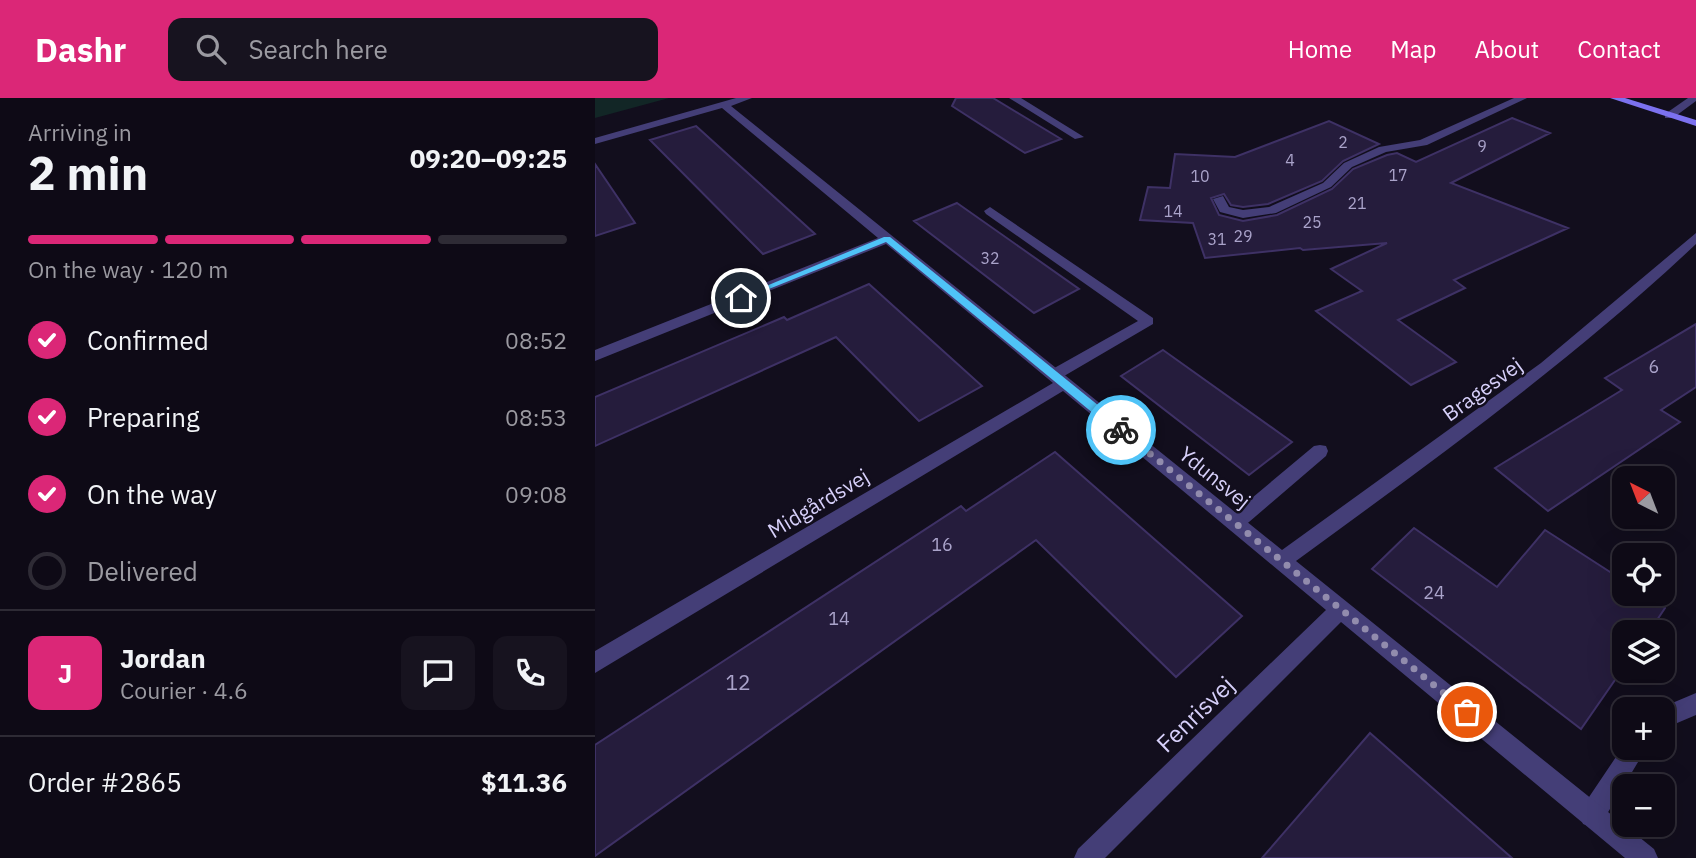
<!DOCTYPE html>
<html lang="en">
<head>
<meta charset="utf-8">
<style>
  body { margin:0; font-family:"IBM Plex Sans",sans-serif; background:#17131f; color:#f1f3f6; height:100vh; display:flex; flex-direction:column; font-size:26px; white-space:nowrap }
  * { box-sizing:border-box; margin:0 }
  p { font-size:23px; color:#9b9aa1 }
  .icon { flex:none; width:38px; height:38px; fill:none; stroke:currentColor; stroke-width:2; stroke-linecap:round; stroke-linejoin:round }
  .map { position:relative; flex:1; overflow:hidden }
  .sheet { display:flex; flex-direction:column; background:#0e0a16; width:595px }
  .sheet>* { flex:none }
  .needle { width:46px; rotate:318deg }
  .fabs { position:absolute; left:1017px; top:368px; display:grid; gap:14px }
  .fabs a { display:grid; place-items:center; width:63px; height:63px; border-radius:14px; background:#0e0a16; box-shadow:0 7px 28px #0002,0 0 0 2px #2e2b35; font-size:35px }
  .pin { position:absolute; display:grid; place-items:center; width:60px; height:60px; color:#fff; margin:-30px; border:4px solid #fff; border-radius:50%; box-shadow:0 2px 7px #0007 }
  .courier { position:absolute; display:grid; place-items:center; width:70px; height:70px; margin:-35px; border:5px solid #4fc3f7; border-radius:50%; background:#fff; color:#222; box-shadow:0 2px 9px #0007 }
  .summary em { font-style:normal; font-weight:800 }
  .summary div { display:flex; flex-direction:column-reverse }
  .summary { display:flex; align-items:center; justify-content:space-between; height:119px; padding:0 28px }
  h1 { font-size:46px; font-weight:800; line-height:52px }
  .bar { display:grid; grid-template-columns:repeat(4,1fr); gap:10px 7px; align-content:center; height:84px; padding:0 28px }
  .bar i { height:9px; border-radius:5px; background:#2e2b35 }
  .bar .active { background:#db2777 }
  .bar p { grid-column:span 4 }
  .line { display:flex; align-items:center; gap:18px; padding:0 28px; border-top:2px solid #2e2b35 }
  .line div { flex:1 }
  .round { display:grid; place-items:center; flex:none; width:74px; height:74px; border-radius:14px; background:#17131f }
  ol { padding:0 28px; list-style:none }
  li { display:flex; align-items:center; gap:21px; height:77px }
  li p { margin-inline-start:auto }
  li .icon { padding:7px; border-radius:50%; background:#db2777; color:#fff; stroke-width:4 }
  li:last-child { color:#9b9aa1 }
  li i { width:38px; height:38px; border:4px solid #2e2b35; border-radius:50% }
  header { display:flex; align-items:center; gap:42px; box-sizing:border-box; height:98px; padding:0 35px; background:#db2777; color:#fff }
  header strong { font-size:33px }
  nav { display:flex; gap:38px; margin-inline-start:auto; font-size:24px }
  .search { width:490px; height:63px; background:#17131f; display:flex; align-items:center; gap:18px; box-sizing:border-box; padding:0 24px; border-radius:14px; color:#9b9aa1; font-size:26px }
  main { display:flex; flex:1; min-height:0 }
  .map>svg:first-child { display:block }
</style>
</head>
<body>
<header>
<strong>Dashr</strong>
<div class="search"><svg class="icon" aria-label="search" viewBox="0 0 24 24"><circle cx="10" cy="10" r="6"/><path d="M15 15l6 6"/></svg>Search here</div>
<nav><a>Home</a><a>Map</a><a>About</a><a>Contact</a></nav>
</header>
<main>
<section class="sheet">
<div class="summary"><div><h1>2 min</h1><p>Arriving in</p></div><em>09:20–09:25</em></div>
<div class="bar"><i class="active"></i><i class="active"></i><i class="active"></i><i></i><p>On the way · 120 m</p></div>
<ol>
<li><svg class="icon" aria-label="check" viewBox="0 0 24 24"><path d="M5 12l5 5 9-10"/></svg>Confirmed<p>08:52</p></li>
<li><svg class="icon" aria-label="check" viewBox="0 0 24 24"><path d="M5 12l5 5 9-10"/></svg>Preparing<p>08:53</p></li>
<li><svg class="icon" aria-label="check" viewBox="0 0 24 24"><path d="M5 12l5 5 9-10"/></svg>On the way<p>09:08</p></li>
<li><i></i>Delivered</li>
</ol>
<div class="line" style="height:126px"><b class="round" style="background:#db2777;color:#fff">J</b><div><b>Jordan</b><p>Courier · 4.6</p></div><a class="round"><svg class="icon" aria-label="chat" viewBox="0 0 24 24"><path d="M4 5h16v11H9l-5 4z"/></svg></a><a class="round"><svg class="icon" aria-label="phone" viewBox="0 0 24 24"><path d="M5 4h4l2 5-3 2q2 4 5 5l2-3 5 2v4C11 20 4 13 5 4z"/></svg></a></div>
<div class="line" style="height:91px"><div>Order #2865</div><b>$11.36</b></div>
</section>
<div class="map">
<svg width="1101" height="760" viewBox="0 0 1101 760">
  <rect width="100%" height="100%" fill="#120e1d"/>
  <path fill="#122626" d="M 0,0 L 74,0 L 0,20 Z"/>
  <path fill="#251c3c" stroke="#3e3165" stroke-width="2" d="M 361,0 L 398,0 L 466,41 L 430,55 L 357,8 Z
    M 917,20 L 955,35 L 856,85 L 973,130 L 859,182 L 870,190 L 803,222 L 861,264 L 816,287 L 721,213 L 767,193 L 736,171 L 792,145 L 708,152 L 705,150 L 610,160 L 598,125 L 545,122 L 553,89 L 575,90 L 580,56 L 640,59 L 734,23 L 784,46 L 748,63 L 727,83 L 673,106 L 648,109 L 636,107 L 629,96 L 616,100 L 624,117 L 648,123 L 682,117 L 737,91 L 758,71 L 792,57 L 802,55 L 821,64 Z
    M 101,28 L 220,136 L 168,156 L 55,42 Z
    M 0,66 L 40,125 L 0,138 Z
    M 362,105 L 426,150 L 484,191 L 439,215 L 319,123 Z
    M 274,186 L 387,288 L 324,323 L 241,239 L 0,348 L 0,299 L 189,219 L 192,222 Z
    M 1101,226 L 1101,289 L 1066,312 L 1085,324 L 953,413 L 900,370 L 1027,292 L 1010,280 Z
    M 568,252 L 697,344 L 654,377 L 526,278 Z
    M 460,354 L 647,518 L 581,579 L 441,442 L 0,758 L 0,647 L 366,408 L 371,413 Z
    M 819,430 L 902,489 L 950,432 L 1029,483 L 1029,495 L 1047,495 L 1070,510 L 1054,534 L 1029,534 L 1029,569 L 986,631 L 777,471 Z
    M 775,635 L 917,760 L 667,760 Z"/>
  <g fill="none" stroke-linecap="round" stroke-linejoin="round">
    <path fill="#443e77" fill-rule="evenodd" d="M 395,109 L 558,220 L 558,226 L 464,281 L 454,281 L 451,277 L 454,273 L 543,223 L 391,116 L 389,113 Z
      M 725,347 L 731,348 L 733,353 L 731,358 L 647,430 L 640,433 L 633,430 L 631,425 L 633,420 L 719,348 Z
      M 1101,595 L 1101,617 L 1068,631 L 1068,611 L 1063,611 Z
      M 1029,647 L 1029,649 L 1052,649 L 1006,726 L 997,729 L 988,726 L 985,717 L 988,708 Z"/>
    <path fill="#443e77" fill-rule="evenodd" d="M 141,0 L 157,0 L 136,8 L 687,452 L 946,265 L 1101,135 L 1101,146 C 977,263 839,362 701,463 L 1059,751 L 1063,760 L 1030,760 L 746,524 L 510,760 L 479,760 L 483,751 L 731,512 L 468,293 L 0,575 L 0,553 L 458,285 L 291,146 L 0,263 L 0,252 L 283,140 L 127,10 L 0,46 L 0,40 Z
      M 414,0 L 426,0 L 489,39 L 480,41 Z
      M 919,0 L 932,0 L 832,47 L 791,54 L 757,69 L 736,89 L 681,115 L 648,120 L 625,114 L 618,101 L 628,98 L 634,109 L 648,112 L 674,109 L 728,85 L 749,65 L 784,49 L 825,42 Z
      M 1093,0 L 1101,0 L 1101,3 L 1078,20 L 1070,20 L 1070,16 Z"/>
    <path fill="#7c71ef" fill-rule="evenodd" d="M 1015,0 L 1030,0 L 1101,22 L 1101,28 Z"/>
  </g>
  <path fill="#4fc3f7" d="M 289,139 L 295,139 L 530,329 L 530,335 L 522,335 L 291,144 L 149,201 L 142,200 Z"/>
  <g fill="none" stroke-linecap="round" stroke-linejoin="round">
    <path stroke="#928cad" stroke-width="7" stroke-dasharray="0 12.6" d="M 526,332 L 872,614"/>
  </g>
  <g text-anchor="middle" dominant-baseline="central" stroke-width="5" stroke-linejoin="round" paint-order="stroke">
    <g font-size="16" fill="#aaa3ca">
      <text x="748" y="44">2</text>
      <text x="887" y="48">9</text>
      <text x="695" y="62">4</text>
      <text x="803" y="77">17</text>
      <text x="605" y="78">10</text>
      <text x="762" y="105">21</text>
      <text x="578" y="113">14</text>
      <text x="717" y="124">25</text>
      <text x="648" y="138">29</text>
      <text x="622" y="141">31</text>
      <text x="395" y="160">32</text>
    </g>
    <g font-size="18" fill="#aaa3ca">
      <text x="1059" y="268">6</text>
      <text x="347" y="446">16</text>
      <text x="839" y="494">24</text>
      <text x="244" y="520">14</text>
    </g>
    <g font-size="21" fill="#d7d0fa" stroke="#120e1d">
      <text transform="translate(887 291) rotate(-36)">Bragesvej</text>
      <text transform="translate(620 379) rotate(39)">Ydunsvej</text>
      <text transform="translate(223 405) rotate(-31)">Midgårdsvej</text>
    </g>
    <g font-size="21" fill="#aaa3ca">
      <text x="143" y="584">12</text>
    </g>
    <g font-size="24" fill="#d7d0fa" stroke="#120e1d">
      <text transform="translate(600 616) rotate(-44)">Fenrisvej</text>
    </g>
  </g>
</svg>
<div class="fabs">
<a><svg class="needle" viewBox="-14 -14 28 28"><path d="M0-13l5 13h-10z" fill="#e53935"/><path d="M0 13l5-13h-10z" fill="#9b9aa1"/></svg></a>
<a><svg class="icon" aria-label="locate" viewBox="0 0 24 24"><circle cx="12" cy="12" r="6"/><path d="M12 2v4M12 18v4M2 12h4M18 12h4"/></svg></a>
<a><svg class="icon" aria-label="layers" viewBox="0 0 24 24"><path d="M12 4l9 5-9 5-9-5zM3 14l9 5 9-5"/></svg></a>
<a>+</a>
<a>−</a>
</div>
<div class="pin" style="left:872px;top:614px;background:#ea580c"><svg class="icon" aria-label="bag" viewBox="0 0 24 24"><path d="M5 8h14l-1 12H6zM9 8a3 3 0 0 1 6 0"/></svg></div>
<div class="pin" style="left:146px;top:200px;background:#1f2937"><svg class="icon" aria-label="home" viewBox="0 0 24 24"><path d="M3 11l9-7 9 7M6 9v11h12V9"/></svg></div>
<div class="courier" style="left:526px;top:332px"><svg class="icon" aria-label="bike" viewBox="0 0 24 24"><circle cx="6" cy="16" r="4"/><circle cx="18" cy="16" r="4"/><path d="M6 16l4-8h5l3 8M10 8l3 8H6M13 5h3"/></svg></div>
</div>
</main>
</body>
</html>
